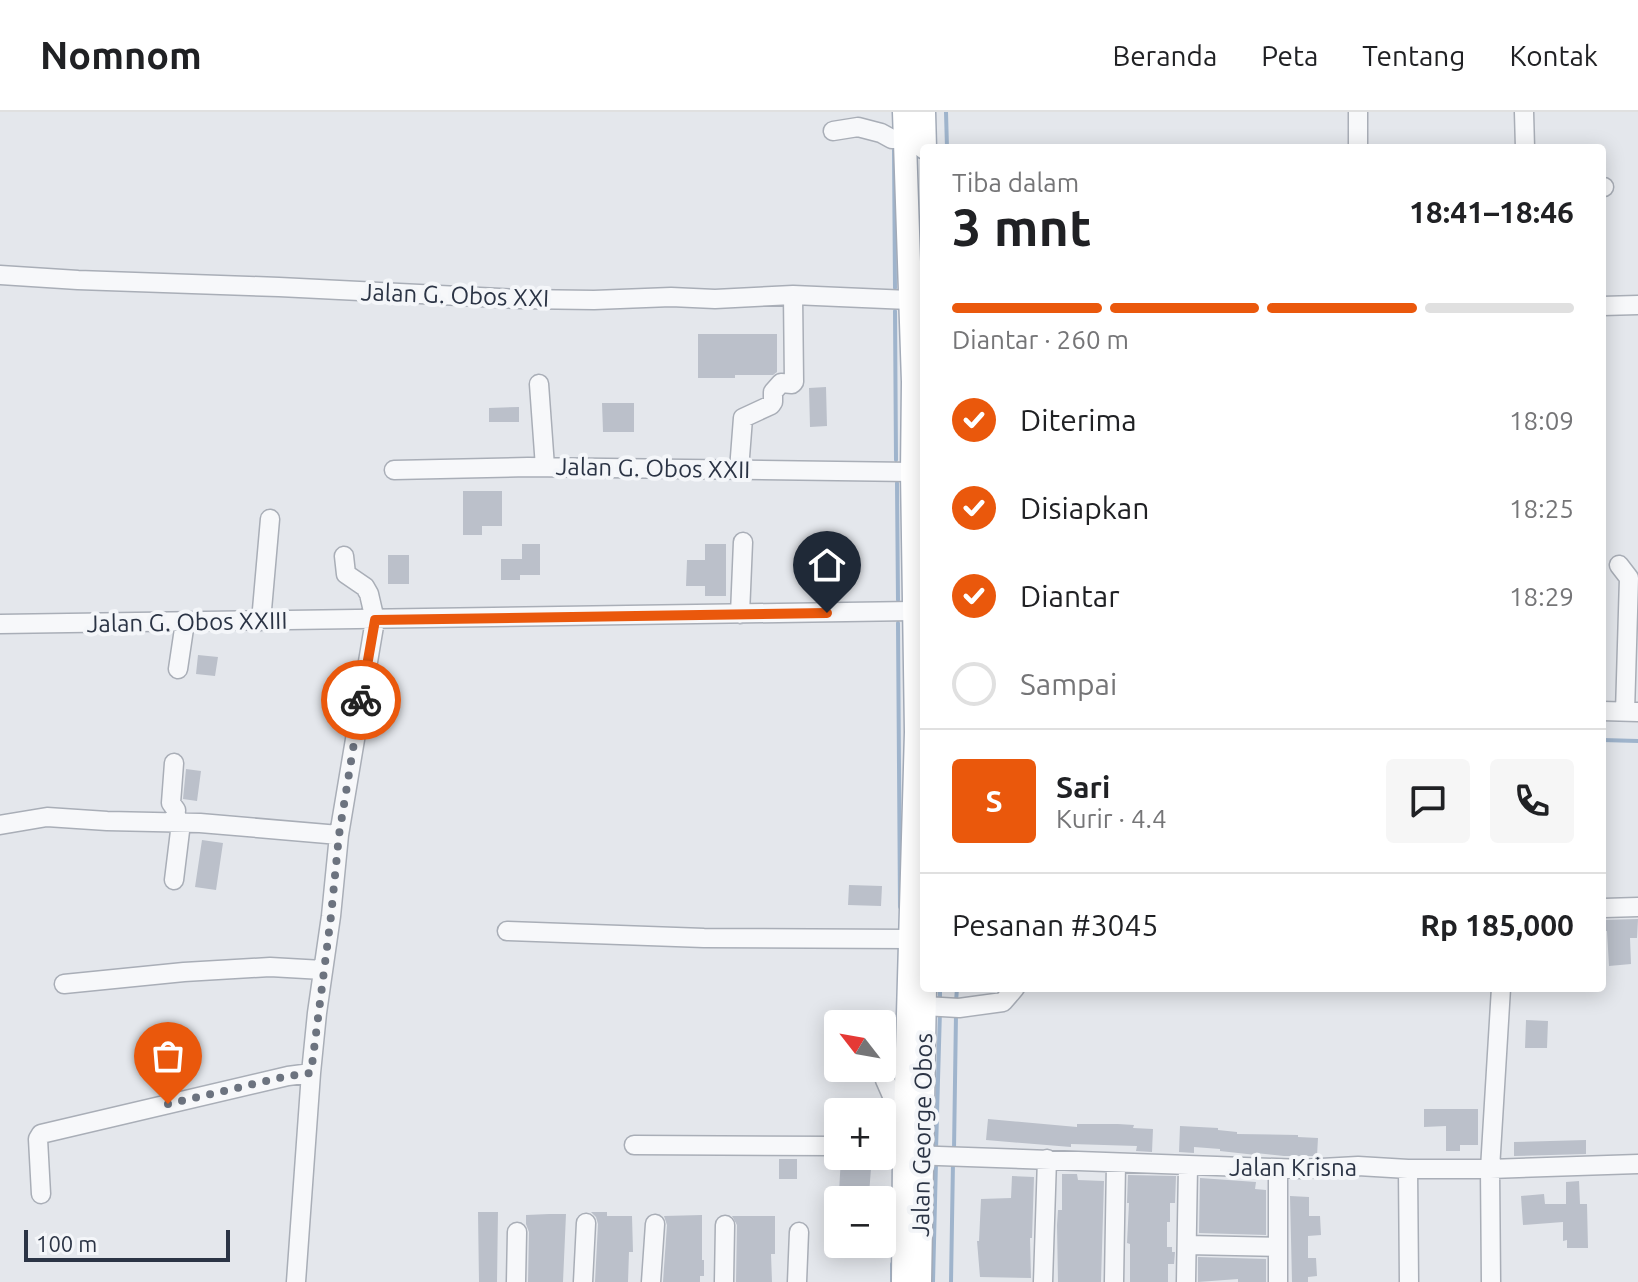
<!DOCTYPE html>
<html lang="id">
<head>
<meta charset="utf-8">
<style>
  body { margin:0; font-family:Ubuntu,sans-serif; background:#f6f6f6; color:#202124; height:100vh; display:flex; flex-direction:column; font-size:30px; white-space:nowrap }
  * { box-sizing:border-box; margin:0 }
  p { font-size:26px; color:#757577 }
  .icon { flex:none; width:44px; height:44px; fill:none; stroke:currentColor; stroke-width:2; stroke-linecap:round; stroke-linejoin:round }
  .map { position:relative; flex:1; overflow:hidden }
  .details { position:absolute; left:920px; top:32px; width:686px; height:848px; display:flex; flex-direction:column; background:#fff; border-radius:8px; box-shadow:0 4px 20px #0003 }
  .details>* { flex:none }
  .needle { width:52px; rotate:301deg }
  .tools { position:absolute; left:824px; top:898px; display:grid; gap:16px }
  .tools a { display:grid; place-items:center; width:72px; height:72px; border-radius:8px; background:#fff; box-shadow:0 4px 20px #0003; font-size:40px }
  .scale { position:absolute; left:24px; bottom:20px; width:206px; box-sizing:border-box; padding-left:8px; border:4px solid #2b3445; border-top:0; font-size:22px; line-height:28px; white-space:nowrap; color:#2b3445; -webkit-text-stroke:6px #f4f6f9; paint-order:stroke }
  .pin { position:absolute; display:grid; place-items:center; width:68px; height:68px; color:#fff; margin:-82px -34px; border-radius:50% 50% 50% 0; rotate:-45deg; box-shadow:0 0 8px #0007 }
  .pin .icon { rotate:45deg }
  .courier { position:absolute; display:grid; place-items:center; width:80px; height:80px; margin:-40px; border:6px solid #ea580c; border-radius:50%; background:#fff; color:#222; box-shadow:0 2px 10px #0007 }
  .summary em { font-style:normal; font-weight:700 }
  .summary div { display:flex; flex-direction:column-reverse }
  .summary { display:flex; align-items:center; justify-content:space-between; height:136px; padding:0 32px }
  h1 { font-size:52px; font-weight:700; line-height:60px }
  .bar { display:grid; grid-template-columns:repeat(4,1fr); gap:12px 8px; align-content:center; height:96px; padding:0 32px }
  .bar i { height:10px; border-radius:6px; background:#e0e0e0 }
  .bar .current { background:#ea580c }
  .bar p { grid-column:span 4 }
  .line { display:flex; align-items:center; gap:20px; padding:0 32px; border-top:2px solid #e0e0e0 }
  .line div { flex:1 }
  .round { display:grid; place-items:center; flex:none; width:84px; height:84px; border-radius:8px; background:#f6f6f6 }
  ol { padding:0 32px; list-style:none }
  li { display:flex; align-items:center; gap:24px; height:88px }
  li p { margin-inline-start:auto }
  li .icon { padding:8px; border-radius:50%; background:#ea580c; color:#fff; stroke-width:4 }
  li:last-child { color:#757577 }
  li i { width:44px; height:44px; border:4px solid #e0e0e0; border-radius:50% }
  header { display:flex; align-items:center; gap:48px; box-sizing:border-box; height:112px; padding:0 40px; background:#fff; border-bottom:2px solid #e0e0e0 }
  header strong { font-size:38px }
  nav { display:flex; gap:44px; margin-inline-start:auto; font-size:28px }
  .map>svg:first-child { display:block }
</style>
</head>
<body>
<header>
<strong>Nomnom</strong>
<nav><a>Beranda</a><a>Peta</a><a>Tentang</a><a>Kontak</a></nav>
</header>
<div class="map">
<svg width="1638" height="1170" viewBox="0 0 1638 1170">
  <rect width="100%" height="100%" fill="#e4e7ec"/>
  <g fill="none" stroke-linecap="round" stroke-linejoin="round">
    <path stroke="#9fb4cc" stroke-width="4" d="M 946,0 L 947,36
      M 894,38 L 895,176
      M 895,199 L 896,348
      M 897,371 L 898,488
      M 898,511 L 900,795
      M 1602,628 L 1638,629
      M 940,890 L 940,876
      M 956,890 L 957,876
      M 936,1038 L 940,898
      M 954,1038 L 956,902
      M 892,1170 L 892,1152
      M 933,1170 L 936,1050
      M 951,1170 L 953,1050"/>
  </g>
  <path fill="#bbc0ca" d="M 698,222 L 777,222 L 777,260 L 773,263 L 735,263 L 735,266 L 698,266 Z
    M 826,275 L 827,314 L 810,315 L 809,276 Z
    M 602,291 L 634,291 L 634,320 L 603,320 Z
    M 519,295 L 519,310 L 489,310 L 489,296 Z
    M 463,379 L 502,379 L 502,414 L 482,414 L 482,423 L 463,423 Z
    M 522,432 L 540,432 L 540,463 L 520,463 L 520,468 L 501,468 L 501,447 L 522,447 Z
    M 705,432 L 726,432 L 726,484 L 705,484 L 705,474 L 686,474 L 687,448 L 705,448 Z
    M 388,443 L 409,443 L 409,472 L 388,472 Z
    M 198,543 L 218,545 L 215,564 L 196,562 Z
    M 186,657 L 201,659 L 197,689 L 183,687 Z
    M 202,728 L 223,731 L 216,778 L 195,775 Z
    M 849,773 L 882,774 L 881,794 L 848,793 Z
    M 1638,807 L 1637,826 L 1630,826 L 1631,852 L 1609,854 L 1607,819 L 1602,819 L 1602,808 Z
    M 1526,908 L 1548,909 L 1547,936 L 1525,936 Z
    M 1424,997 L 1478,997 L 1478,1033 L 1460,1033 L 1460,1039 L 1446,1039 L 1446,1014 L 1424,1015 Z
    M 988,1007 L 1077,1015 L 1077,1012 L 1118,1012 L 1134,1013 L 1133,1016 L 1153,1017 L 1152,1040 L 1136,1039 L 1137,1034 L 1071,1032 L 1071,1035 L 986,1028 Z
    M 1180,1014 L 1218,1016 L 1218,1018 L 1237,1020 L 1237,1022 L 1298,1023 L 1298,1025 L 1318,1026 L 1317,1044 L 1284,1044 L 1256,1041 L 1256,1043 L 1220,1039 L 1220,1037 L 1194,1035 L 1194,1041 L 1179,1040 Z
    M 1586,1028 L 1586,1042 L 1514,1044 L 1514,1030 Z
    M 844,1044 L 872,1044 L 869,1082 L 839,1080 L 841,1045 Z
    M 779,1047 L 797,1047 L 797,1067 L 779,1067 Z
    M 1062,1062 L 1077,1062 L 1078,1068 L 1104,1069 L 1101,1170 L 1058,1170 L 1057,1113 L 1058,1098 L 1062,1098 Z
    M 1128,1063 L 1176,1064 L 1175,1091 L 1170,1091 L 1170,1110 L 1167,1110 L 1167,1135 L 1172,1135 L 1172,1140 L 1175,1140 L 1174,1152 L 1168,1152 L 1168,1170 L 1130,1170 L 1130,1132 L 1127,1131 L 1129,1091 L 1127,1091 Z
    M 1012,1064 L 1034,1065 L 1032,1126 L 1030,1126 L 1031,1166 L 980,1165 L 977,1129 L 979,1129 L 981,1087 L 1011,1086 Z
    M 1200,1066 L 1256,1070 L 1255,1077 L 1266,1078 L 1266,1123 L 1199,1121 Z
    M 1579,1069 L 1580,1092 L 1587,1092 L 1588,1136 L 1567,1136 L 1567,1128 L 1563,1129 L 1563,1110 L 1523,1113 L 1521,1084 L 1544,1082 L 1545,1092 L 1566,1092 L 1566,1070 Z
    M 1290,1084 L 1309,1085 L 1309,1104 L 1320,1104 L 1321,1123 L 1308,1124 L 1308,1146 L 1316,1146 L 1317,1164 L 1308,1165 L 1308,1170 L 1292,1170 Z
    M 478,1100 L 498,1100 L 497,1170 L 479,1170 Z
    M 591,1100 L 607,1100 L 607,1104 L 632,1104 L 633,1140 L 629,1140 L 628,1170 L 595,1170 L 598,1112 L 596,1105 Z
    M 549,1102 L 566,1102 L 563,1170 L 528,1170 L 529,1120 L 526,1112 L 526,1103 Z
    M 702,1103 L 702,1148 L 704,1148 L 704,1164 L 700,1164 L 700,1170 L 663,1170 L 667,1113 L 664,1104 Z
    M 732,1104 L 775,1104 L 775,1142 L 771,1142 L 772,1170 L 736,1170 L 737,1113 Z
    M 1198,1145 L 1266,1147 L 1266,1170 L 1238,1170 L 1238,1167 L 1198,1170 Z"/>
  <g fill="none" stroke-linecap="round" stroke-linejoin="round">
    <defs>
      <path id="minor" d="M 1358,0 L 1358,36
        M 1524,0 L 1525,36
        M 833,19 L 858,15 L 881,21 L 892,27 L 905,27
        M 1602,75 L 1604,75
        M 0,163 L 78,168 L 279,175 L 520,187 L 594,188 L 671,185 L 715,187 L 793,183 L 909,188
        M 1602,194 L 1638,193
        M 539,272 L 545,355
        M 394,358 L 528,355 L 912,360
        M 739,358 L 743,306 L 771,293 L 773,290 L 773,280 L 781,271 L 792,272 L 794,270 L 793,183
        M 1619,453 L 1629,466 L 1625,600
        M 740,502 L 743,430
        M 261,509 L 270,407
        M 0,512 L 913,499
        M 178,557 L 185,510
        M 1602,599 L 1638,600
        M 174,651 L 171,691 L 176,698 L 175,710
        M 0,713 L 47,705 L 107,709 L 200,711 L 339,723
        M 174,768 L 181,711
        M 1604,796 L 1638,795
        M 507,819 L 704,826 L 909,827
        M 64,872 L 184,860 L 270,855 L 323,858
        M 924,894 L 959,896 L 1003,890 L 1015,876
        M 885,968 L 892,984 L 905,992
        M 634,1033 L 838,1034
        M 882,1035 L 904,1035
        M 910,1043 L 1303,1057 L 1358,1054 L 1408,1057 L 1490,1057 L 1638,1052
        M 1278,1057 L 1278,1170
        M 1408,1057 L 1409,1170
        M 41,1082 L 38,1027 L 41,1022 L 288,964 L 311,961
        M 1187,1133 L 1278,1135
        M 296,1170 L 311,961 L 317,901 L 331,804 L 339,723 L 375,508 L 369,482 L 365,475 L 346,462 L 344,444
        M 516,1170 L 517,1120
        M 583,1170 L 586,1111
        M 651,1170 L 655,1112
        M 724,1170 L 725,1113
        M 797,1170 L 799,1120
        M 1043,1170 L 1047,1047
        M 1114,1170 L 1116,1051
        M 1186,1170 L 1188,1054
        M 1491,1170 L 1490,1057 L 1501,876"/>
      <path id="major" d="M 924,0 L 925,36
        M 903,1170 L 904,1043 L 916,620 L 912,360 L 913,270 L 904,0
        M 920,1170 L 925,876"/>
    </defs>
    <use href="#minor" stroke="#a9aeb7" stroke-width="21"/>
    <use href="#major" stroke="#a3abb8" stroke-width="25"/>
    <use href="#minor" stroke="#f7f8fa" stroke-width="18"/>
    <use href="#major" stroke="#fff" stroke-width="22"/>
  </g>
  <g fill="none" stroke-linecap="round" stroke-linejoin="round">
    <path stroke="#6c737f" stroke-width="8" stroke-dasharray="0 14.4" d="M 168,992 L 288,964 L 311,961 L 331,804 L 339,723 L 361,588"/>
    <path stroke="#ea580c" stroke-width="10" d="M 361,588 L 375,508 L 827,501"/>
  </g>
  <g text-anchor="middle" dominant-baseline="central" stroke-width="8" stroke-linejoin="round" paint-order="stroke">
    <g font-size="24" fill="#2b3445" stroke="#f4f6f9">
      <text transform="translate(455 183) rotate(2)">Jalan G. Obos XXI</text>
      <text transform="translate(653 356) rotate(1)">Jalan G. Obos XXII</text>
      <text transform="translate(187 510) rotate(-1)">Jalan G. Obos XXIII</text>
      <text transform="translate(922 1023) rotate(-89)">Jalan George Obos</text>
      <text x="1293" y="1055">Jalan Krisna</text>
    </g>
  </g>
</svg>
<div class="tools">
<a><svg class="needle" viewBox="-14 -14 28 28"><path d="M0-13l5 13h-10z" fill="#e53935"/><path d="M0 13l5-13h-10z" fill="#757577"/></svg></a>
<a>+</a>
<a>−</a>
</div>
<div class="scale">100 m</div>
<div class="pin" style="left:168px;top:992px;background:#ea580c"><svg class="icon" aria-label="bag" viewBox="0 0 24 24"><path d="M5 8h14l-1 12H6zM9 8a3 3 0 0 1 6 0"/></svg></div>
<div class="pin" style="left:827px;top:501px;background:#1f2937"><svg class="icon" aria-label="home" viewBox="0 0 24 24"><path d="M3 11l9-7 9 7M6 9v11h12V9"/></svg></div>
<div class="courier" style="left:361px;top:588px"><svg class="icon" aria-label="bike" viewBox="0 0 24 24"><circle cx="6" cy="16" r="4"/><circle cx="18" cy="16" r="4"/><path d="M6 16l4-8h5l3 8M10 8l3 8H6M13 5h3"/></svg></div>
<section class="details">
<div class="summary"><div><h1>3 mnt</h1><p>Tiba dalam</p></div><em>18:41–18:46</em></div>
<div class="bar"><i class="current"></i><i class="current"></i><i class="current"></i><i></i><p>Diantar · 260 m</p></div>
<ol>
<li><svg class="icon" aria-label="check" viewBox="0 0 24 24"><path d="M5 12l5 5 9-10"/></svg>Diterima<p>18:09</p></li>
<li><svg class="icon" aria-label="check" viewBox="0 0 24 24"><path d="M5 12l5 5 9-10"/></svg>Disiapkan<p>18:25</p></li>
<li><svg class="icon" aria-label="check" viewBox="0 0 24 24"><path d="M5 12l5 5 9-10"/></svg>Diantar<p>18:29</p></li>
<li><i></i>Sampai</li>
</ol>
<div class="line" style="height:144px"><b class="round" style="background:#ea580c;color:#fff">S</b><div><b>Sari</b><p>Kurir · 4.4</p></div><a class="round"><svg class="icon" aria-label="chat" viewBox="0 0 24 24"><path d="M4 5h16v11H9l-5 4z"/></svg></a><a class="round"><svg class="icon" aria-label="phone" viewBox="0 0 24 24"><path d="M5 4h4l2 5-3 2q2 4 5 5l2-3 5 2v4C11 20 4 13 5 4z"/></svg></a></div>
<div class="line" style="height:104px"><div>Pesanan #3045</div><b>Rp 185,000</b></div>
</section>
</div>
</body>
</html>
